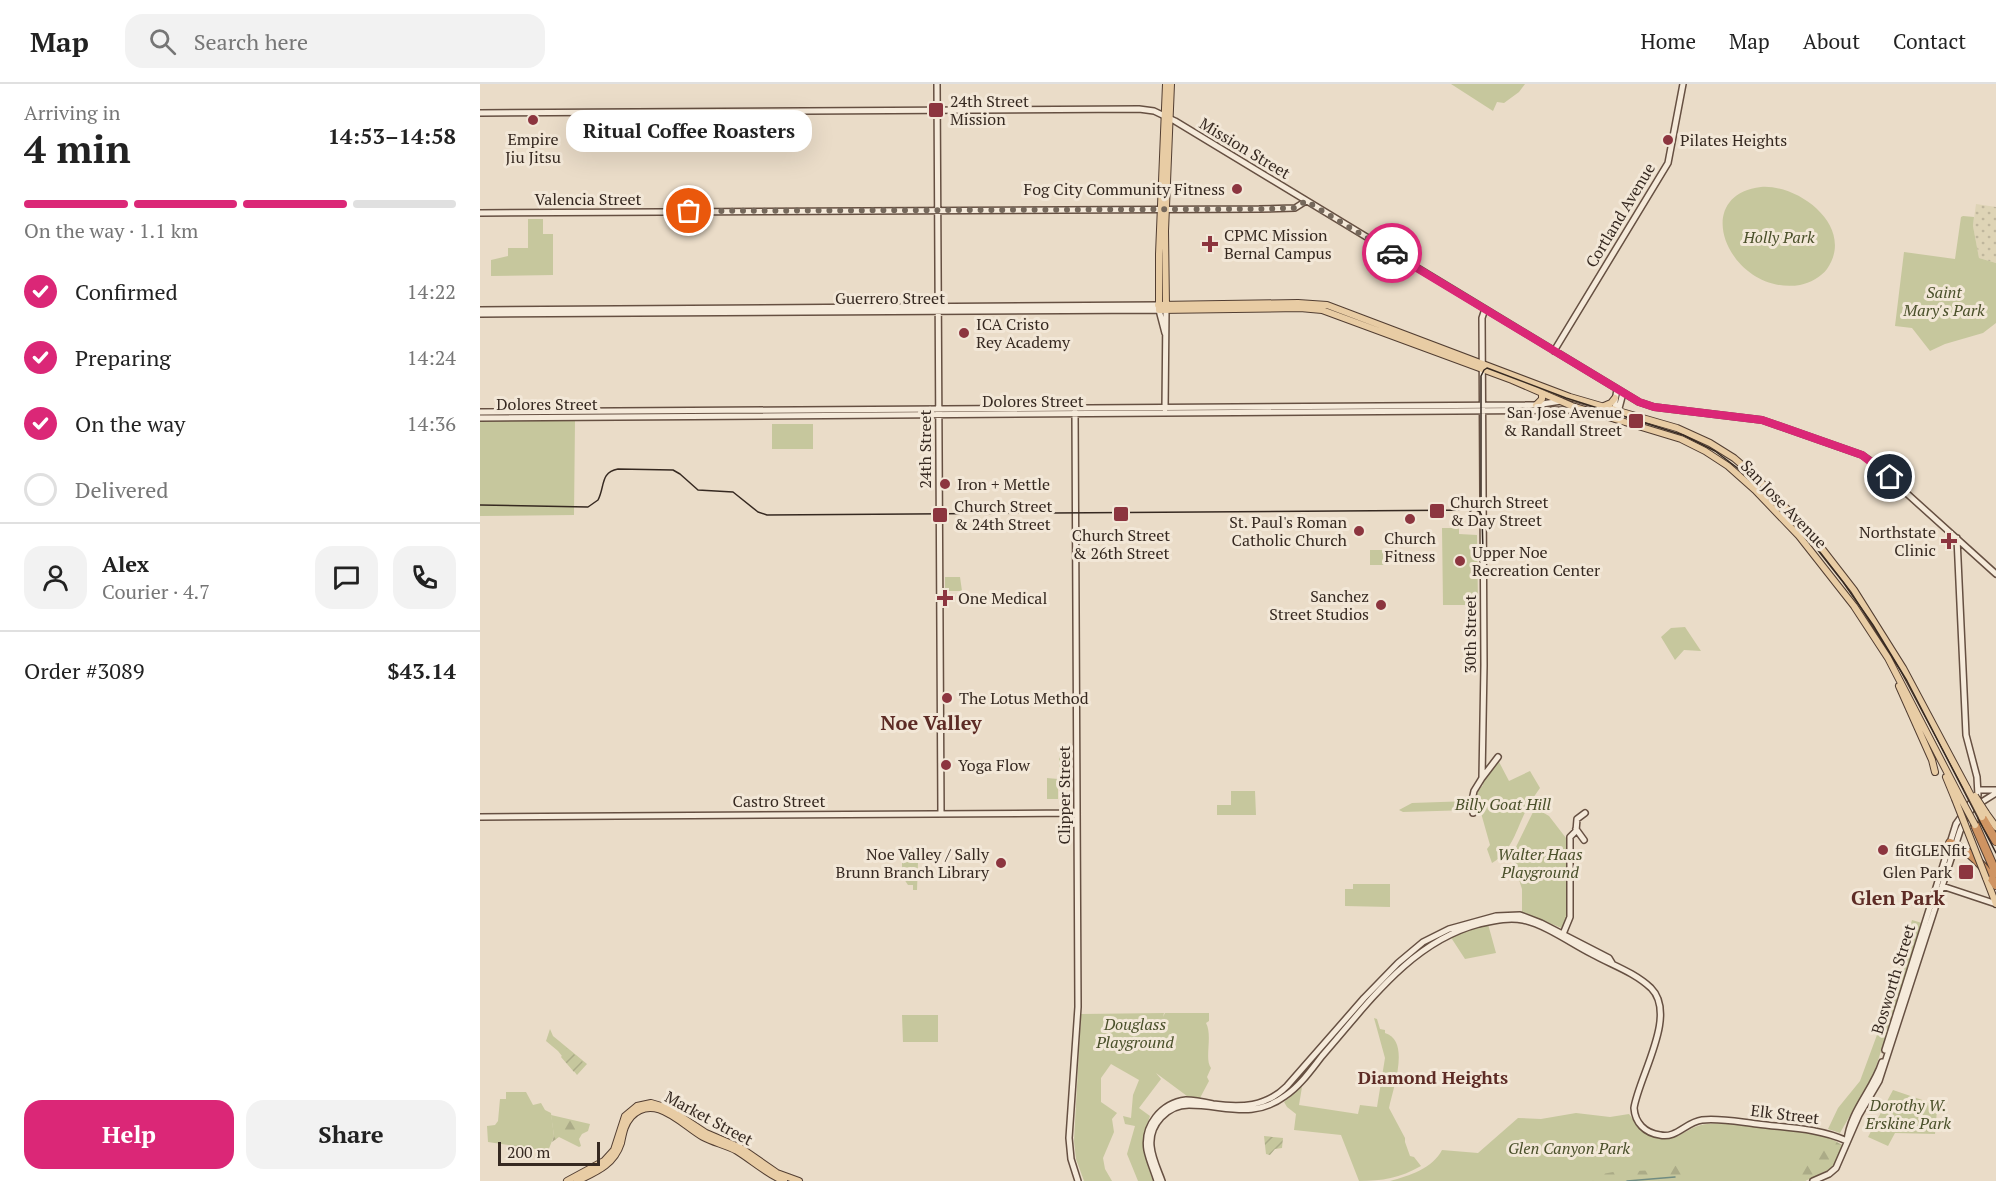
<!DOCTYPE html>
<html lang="en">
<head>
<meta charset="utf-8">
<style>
  body { margin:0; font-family:"PT Serif",serif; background:#f2f2f2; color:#222; height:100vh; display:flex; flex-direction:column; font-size:22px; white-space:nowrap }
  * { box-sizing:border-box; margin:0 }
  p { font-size:20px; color:#767676 }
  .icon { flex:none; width:33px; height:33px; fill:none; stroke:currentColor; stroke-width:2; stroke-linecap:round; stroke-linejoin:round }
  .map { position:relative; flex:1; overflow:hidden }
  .side { display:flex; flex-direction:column; background:#fff; width:480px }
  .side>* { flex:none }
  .scale { position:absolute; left:18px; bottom:15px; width:102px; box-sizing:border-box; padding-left:6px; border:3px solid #362921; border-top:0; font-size:16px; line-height:21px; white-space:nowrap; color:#362921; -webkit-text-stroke:4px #f2e7d7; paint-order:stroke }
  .pin { position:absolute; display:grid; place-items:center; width:51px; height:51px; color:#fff; margin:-26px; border:3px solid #fff; border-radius:50%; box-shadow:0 2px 6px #0007 }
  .courier { position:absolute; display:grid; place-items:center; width:60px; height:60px; margin:-30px; border:4px solid #db2777; border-radius:50%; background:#fff; color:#222; box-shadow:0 2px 8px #0007 }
  .bubble { position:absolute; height:42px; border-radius:18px; background:#fff; box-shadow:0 6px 24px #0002; font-size:20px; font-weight:800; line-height:42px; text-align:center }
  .summary em { font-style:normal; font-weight:800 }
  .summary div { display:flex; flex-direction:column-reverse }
  .summary { display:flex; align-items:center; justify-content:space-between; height:102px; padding:0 24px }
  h1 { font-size:39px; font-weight:800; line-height:45px }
  .bar { display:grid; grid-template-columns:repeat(4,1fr); gap:9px 6px; align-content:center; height:72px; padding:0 24px }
  .bar i { height:8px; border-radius:4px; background:#e0e0e0 }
  .bar .current { background:#db2777 }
  .bar p { grid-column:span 4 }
  .line { display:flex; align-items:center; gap:15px; padding:0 24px; border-top:2px solid #e0e0e0 }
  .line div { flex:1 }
  .round { display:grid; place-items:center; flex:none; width:63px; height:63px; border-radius:18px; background:#f2f2f2 }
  ol { padding:0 24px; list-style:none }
  li { display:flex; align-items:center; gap:18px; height:66px }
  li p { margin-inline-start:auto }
  li .icon { padding:6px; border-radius:50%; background:#db2777; color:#fff; stroke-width:4 }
  li:last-child { color:#767676 }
  li i { width:33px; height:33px; border:3px solid #e0e0e0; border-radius:50% }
  .button { display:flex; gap:12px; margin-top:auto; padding:12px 24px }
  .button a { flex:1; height:69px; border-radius:18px; background:#db2777; color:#fff; font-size:24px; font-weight:800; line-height:69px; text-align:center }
  .button a+a { background:#f2f2f2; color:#222 }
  header { display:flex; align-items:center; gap:36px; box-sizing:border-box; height:84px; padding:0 30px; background:#fff; border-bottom:2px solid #e0e0e0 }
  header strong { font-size:28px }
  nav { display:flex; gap:33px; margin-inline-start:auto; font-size:21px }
  .search { width:420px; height:54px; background:#f2f2f2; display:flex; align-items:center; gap:15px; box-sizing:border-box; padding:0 21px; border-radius:18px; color:#767676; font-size:22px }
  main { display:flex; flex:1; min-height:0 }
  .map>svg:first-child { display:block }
</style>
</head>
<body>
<header>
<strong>Map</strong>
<div class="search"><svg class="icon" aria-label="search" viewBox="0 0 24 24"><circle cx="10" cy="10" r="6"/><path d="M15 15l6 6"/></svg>Search here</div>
<nav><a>Home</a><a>Map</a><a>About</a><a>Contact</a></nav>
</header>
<main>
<section class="side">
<div class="summary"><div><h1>4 min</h1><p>Arriving in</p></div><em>14:53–14:58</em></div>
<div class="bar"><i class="current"></i><i class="current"></i><i class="current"></i><i></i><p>On the way · 1.1 km</p></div>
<ol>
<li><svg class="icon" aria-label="check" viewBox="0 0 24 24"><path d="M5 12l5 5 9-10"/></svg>Confirmed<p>14:22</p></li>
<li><svg class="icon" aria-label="check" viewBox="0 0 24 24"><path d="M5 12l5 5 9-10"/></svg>Preparing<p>14:24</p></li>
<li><svg class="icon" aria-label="check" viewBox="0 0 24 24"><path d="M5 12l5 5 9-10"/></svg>On the way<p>14:36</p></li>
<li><i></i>Delivered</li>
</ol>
<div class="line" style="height:108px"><a class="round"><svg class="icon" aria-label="person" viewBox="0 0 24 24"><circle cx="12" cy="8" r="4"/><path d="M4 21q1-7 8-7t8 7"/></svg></a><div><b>Alex</b><p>Courier · 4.7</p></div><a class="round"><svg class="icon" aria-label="chat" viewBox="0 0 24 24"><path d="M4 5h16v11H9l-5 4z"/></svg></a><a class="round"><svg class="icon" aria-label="phone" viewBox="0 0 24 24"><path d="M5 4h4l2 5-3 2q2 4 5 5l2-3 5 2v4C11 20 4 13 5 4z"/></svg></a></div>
<div class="line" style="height:78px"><div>Order #3089</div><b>$43.14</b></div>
<div class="button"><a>Help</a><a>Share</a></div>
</section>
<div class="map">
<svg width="1516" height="1097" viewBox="0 0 1516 1097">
  <defs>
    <pattern id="farmland-dots" width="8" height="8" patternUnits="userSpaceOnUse" patternTransform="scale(1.5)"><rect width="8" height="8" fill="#ded4b6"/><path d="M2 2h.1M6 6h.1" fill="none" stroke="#bfb69c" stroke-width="1.8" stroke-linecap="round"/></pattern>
    <pattern id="forest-firs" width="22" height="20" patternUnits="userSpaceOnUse" patternTransform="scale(1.5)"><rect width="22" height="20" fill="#c6c79d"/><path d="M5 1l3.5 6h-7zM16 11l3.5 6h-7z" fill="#abab87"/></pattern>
    <pattern id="garden-furrows" width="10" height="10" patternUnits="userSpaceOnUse" patternTransform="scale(1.5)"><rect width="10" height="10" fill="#c6c79d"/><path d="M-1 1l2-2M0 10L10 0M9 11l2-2" fill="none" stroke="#abab87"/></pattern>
  </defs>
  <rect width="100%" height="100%" fill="#eadcc8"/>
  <path fill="url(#farmland-dots)" d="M 1496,120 L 1516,123 L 1516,179 L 1499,174 L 1493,142 Z"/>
  <path fill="#c6c79d" d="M 971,0 L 1045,0 L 1039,8 L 1024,19 L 1017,18 L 1013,27 Z
    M 1281,103 C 1319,100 1376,143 1347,185 C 1341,193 1330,199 1320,201 C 1251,212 1207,112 1281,103 Z
    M 1483,132 L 1494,133 L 1493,142 L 1499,174 L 1516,179 L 1516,239 L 1503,249 L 1465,260 L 1450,267 L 1432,244 L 1415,242 L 1424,168 L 1475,175 L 1481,133 Z
    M 48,135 L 63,135 L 63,150 L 73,150 L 73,191 L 11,192 L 11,176 L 28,172 L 28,164 L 48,164 Z
    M 0,337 L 95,337 L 94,431 L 0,432 Z
    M 292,340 L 333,340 L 333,365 L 292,365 Z
    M 962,444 L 979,444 L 979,450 L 997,451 L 998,521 L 963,521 Z
    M 890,466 L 907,466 L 907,481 L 890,481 Z
    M 465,493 L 480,493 L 482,507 L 465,507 Z
    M 1205,543 L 1221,567 L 1204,566 L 1195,576 L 1181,553 L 1191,544 Z
    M 579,664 L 590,664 L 591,684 L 579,684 Z
    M 1018,676 L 1029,697 L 1050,687 L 1060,704 C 1056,710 1052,715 1049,721 C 1037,741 1034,766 1012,779 L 1007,765 L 1010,761 L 1001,729 L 995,727 C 994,716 995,710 1003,701 L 1002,694 L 1015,683 Z
    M 567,694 L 578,695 L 578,715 L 567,715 Z
    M 751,707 L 775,707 L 776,731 L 737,731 L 737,721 L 751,721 Z
    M 990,717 L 990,726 L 923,728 L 919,726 L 932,719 Z
    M 1055,724 L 1069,732 L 1086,754 L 1086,777 L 1088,785 L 1088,834 L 1084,845 L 1042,828 L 1042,805 L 1031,771 L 1035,765 Z
    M 422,778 L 438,778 L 437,806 L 433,806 L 433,801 L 428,801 L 424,795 L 422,795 Z
    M 873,800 L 910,800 L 910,823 L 865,822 L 865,805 L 873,805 Z
    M 1432,836 L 1442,839 L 1394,989 L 1360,1049 L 1348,1045 L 1358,1024 L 1380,997 L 1408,921 Z
    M 1008,840 L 1016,869 L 985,875 L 970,852 Z
    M 684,929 L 683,933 L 685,929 L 729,929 L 729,937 L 726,939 C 733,952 724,975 731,984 L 727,993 L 729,997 L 720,1014 L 707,1012 L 676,989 L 681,995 L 659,1024 L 670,1032 C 660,1058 664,1071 673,1097 L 658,1097 L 647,1070 L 655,1042 L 645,1040 L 643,1032 L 651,1034 L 653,1011 L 659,996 L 631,980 L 621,994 L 621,1018 L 637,1029 L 632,1035 L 634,1048 L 623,1074 L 625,1085 L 632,1097 L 604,1097 L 596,1075 L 594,1057 L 601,930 Z
    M 422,931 L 458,931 L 458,958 L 423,958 Z
    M 894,934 L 897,935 L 900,945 L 905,946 L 905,949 C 931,957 913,1004 909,1024 L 925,1054 L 925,1058 L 930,1072 L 934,1073 L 941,1082 C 920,1094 902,1097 879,1097 L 861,1051 L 814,1046 L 816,1030 L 807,1023 L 804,1018 L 822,1003 L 819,1021 L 878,1030 L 880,1021 L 897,1023 L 905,974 Z
    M 70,945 L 73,952 L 107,980 L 97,991 L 78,967 L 66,957 Z
    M 1413,1006 L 1454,1020 L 1453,1025 L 1457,1026 L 1455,1050 L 1415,1049 L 1408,1062 L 1388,1053 Z
    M 26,1008 L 46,1008 L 53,1021 L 61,1019 L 65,1026 L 71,1029 L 74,1052 L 68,1067 L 8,1058 L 7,1042 L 15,1041 L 18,1037 L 20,1015 L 26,1015 Z
    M 1096,1029 L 1130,1033 L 1149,1030 C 1159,1043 1168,1054 1186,1054 C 1199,1055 1208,1044 1221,1041 C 1246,1036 1342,1045 1362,1061 L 1353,1082 L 1325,1097 L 910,1097 C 929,1092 953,1084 962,1066 L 998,1069 L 1038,1034 L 1061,1035 Z"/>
  <path fill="url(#forest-firs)" d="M 71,1031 L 110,1040 L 108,1047 L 102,1050 L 99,1055 L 101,1062 L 99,1063 L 79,1053 L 72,1058 L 74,1052 Z
    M 1345,1052 L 1362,1061 L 1353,1082 L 1348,1086 L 1325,1097 L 1304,1097 L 1336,1074 Z
    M 1211,1078 L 1212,1085 L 1206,1089 L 1206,1097 L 1086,1097 L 1133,1088 L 1177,1086 Z"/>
  <path fill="url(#garden-furrows)" d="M 87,964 L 103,978 L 94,988 L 81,973 Z
    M 784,1052 L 803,1054 L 802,1064 L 795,1065 L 790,1071 L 786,1070 Z"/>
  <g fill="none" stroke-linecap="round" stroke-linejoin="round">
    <path stroke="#708c82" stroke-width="1.5" d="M 1147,1097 L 1195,1093"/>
    <defs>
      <path id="secondary" d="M 457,0 L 461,730
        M 0,29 L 659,25 L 674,27 L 695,37 L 1159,318 L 1174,323 L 1282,336 L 1382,371 L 1392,378 L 1516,490
        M 0,129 L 779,125 L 815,124 L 826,117
        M 0,226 L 678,221
        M 0,230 L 679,226 L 685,249
        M 1074,267 L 1188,79 L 1203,0
        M 685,325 L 686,226
        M 0,328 L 1056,321 L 1081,317
        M 595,328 L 598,923 L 589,1054 L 591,1075 L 598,1097
        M 1138,328 L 1143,309
        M 0,334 L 1104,326
        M 1136,335 L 1135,318 L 1137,305
        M 1002,694 L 1018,673
        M 1498,706 L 1516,706
        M 1497,721 L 1516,709
        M 993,729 L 992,716 L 994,707 L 1002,694 L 1004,581 L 1002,234 L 1005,225
        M 0,733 L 597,729
        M 1096,745 L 1104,756
        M 1462,802 L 1516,820
        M 1083,850 L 1090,833 L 1090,753 L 1096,747 L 1097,735 L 1105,729
        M 1405,966 L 1476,740 L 1495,713
        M 1367,1057 C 1370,1027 1393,1006 1402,978
        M 677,1097 C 674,1087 669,1076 667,1066 C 663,1042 681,1019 706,1016 C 715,1016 724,1018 733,1020 C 761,1024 786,1023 807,1002 L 884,914 L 918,879 L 943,858 L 969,845 L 1016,832 L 1040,831 L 1061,839 L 1129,874 L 1132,879
        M 682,1097 C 678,1086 672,1074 671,1062 C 669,1041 687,1021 709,1021 C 745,1021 772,1036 805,1012 C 820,1002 831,986 842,972 C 887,921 930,858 999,840 C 1013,837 1028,833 1043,836 C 1066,841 1092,860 1112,870 C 1132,881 1154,888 1171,904 C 1198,931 1159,992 1154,1024 C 1155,1039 1165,1049 1180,1051 C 1196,1055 1206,1038 1222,1036 C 1240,1034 1259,1038 1277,1040 C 1308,1044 1338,1044 1367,1057
        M 1333,1097 L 1349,1090 L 1356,1084 L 1379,1031 L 1399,997 L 1480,747 L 1486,733 L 1496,719 L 1498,711 L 1497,693 L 1486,651 L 1477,454"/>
      <path id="primary" d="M 686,0 L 679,170 L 679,226 L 820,224 L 842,226 L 1032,296 L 1092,322 L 1201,355 L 1225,367 L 1248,382 L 1275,406 L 1319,452 L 1374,522 L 1408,574 L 1480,713
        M 678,221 L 818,219 L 847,221 L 1090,313 L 1197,344 L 1230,359 L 1254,374 L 1275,392 L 1306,424 L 1343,466 L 1374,506 L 1423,584 L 1487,704
        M 686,222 L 685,147 L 691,0
        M 1056,321 L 1062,315 L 1062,309
        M 1124,322 L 1131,319 L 1135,314
        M 1419,602 L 1452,676 L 1455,688
        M 1466,693 L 1475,715
        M 1506,729 L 1516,743
        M 1506,794 L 1516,820
        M 87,1097 L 124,1077 L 134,1066 L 145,1032 L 157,1022 L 171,1019 L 188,1024 L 226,1049 L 261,1064 L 297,1089 L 319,1097
        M 97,1097 C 116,1088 134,1081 141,1059 C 143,1050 144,1041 151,1033 C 174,1008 202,1041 223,1053 C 234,1059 247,1061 257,1067 C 273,1077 287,1090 304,1097"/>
      <path id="highway" d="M 1502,733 L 1516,757
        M 1495,741 L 1516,789
        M 1470,759 C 1491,767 1504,782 1516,801"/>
    </defs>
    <use href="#secondary" stroke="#665042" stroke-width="8"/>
    <use href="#primary" stroke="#523e32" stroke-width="8"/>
    <use href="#highway" stroke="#523e32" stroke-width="10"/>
    <use href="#secondary" stroke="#f5eada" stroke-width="5"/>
    <use href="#primary" stroke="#e8cca4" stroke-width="6"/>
    <use href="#highway" stroke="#cf9462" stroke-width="8"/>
    <path stroke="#362921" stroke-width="1.5" d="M 0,421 L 108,423 L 118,416 C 125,403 120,388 138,385 L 193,386 L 200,390 L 218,406 L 253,408 L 278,428 L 287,431 L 996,426 L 1000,428 L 1002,432 L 1003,468
      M 990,427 L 998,424 L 1001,418 L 1001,292 L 1004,286 L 1007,284 L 1086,314 L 1203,351 L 1235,367 L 1272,395 L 1333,460 L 1363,498 L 1393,541 L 1427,597 L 1516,769"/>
    <defs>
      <path id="primary-bridge" d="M 1487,704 L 1502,733
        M 1495,712 L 1506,729
        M 1480,713 L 1495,741
        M 1475,715 L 1506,794"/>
    </defs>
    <use href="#primary-bridge" stroke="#523e32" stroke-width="8" stroke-linecap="butt"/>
    <use href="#primary-bridge" stroke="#e8cca4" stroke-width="6"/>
  </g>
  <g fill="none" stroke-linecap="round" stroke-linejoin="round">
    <path stroke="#75685b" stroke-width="6" stroke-dasharray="0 10.8" d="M 209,127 L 779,125 L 815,124 L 826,117 L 912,169"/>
    <path stroke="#db2777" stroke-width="8" d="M 912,169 L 1159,318 L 1174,323 L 1282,336 L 1382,371 L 1410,393"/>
  </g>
  <g fill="#8c353f" stroke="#f2e7d7" stroke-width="2">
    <rect x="448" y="18" width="16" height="16" rx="3"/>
    <circle cx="53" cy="36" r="6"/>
    <circle cx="1188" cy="56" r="6"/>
    <circle cx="757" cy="105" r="6"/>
    <path d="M727 151h6v6h6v6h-6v6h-6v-6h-6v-6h6z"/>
    <circle cx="484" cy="249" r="6"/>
    <rect x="1148" y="329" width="16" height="16" rx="3"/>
    <circle cx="465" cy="400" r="6"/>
    <rect x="949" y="419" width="16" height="16" rx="3"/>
    <rect x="633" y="422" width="16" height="16" rx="3"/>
    <rect x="452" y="423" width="16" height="16" rx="3"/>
    <circle cx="930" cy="435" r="6"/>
    <circle cx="879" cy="447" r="6"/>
    <path d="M1466 448h6v6h6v6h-6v6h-6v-6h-6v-6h6z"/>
    <circle cx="980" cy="477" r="6"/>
    <path d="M462 505h6v6h6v6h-6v6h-6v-6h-6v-6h6z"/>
    <circle cx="901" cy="521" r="6"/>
    <circle cx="467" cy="614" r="6"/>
    <circle cx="466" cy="681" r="6"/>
    <circle cx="1403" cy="766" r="6"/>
    <circle cx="521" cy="779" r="6"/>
    <rect x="1478" y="780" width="16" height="16" rx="3"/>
  </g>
  <g text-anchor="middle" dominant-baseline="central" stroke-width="6" stroke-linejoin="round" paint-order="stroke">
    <g font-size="16" fill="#362921" stroke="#f2e7d7" text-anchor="start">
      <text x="470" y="17">24th Street<tspan x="470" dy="18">Mission</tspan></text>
      <text x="53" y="55" text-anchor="middle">Empire<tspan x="53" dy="18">Jiu Jitsu</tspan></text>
      <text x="1200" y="56">Pilates Heights</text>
      <text x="745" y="105" text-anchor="end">Fog City Community Fitness</text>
      <text x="744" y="151">CPMC Mission<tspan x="744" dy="18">Bernal Campus</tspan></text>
      <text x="496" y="240">ICA Cristo<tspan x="496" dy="18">Rey Academy</tspan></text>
      <text x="1142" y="328" text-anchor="end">San Jose Avenue<tspan x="1142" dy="18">&amp; Randall Street</tspan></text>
      <text x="477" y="400">Iron + Mettle</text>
      <text x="970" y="418">Church Street<tspan x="970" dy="18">&amp; Day Street</tspan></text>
      <text x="474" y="422">Church Street<tspan x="474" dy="18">&amp; 24th Street</tspan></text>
      <text x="867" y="438" text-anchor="end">St. Paul's Roman<tspan x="867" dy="18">Catholic Church</tspan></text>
      <text x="1456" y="448" text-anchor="end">Northstate<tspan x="1456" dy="18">Clinic</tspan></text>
      <text x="641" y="451" text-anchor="middle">Church Street<tspan x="641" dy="18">&amp; 26th Street</tspan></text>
      <text x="930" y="454" text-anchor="middle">Church<tspan x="930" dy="18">Fitness</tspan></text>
      <text x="992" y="468">Upper Noe<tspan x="992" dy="18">Recreation Center</tspan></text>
      <text x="889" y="512" text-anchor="end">Sanchez<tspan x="889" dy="18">Street Studios</tspan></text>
      <text x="478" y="514">One Medical</text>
      <text x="479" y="614">The Lotus Method</text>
      <text x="478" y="681">Yoga Flow</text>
      <text x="1415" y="766">fitGLENfit</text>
      <text x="509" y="770" text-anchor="end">Noe Valley / Sally<tspan x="509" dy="18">Brunn Branch Library</tspan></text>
      <text x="1472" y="788" text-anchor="end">Glen Park</text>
    </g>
    <g font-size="16" fill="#362921" stroke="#f2e7d7">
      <text transform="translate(765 64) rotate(31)">Mission Street</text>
      <text x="108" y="115">Valencia Street</text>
      <text transform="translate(1140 131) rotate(-59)">Cortland Avenue</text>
      <text x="410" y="214">Guerrero Street</text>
      <text x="553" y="317">Dolores Street</text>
      <text x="67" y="320">Dolores Street</text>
      <text transform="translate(445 365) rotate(-90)">24th Street</text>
      <text transform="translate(1304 420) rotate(46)">San Jose Avenue</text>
      <text transform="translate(990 550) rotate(-90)">30th Street</text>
      <text transform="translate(584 711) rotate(-90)">Clipper Street</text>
      <text x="299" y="717">Castro Street</text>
      <text transform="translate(1413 895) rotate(-73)">Bosworth Street</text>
      <text transform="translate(1305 1030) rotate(7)">Elk Street</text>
      <text transform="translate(229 1034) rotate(28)">Market Street</text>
    </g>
    <g font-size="16" font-style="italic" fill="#4a502a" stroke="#f2e7d7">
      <text x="1299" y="153">Holly Park</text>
      <text x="1464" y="208">Saint<tspan x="1464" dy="18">Mary's Park</tspan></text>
      <text x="1023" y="720">Billy Goat Hill</text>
      <text x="1060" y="770">Walter Haas<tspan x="1060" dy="18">Playground</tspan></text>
      <text x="655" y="940">Douglass<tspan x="655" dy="18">Playground</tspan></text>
      <text x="1428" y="1021">Dorothy W.<tspan x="1428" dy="18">Erskine Park</tspan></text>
      <text x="1089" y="1064">Glen Canyon Park</text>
    </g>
    <g font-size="18" font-weight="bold" fill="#5d2b25" stroke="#f2e7d7">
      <text x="953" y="993">Diamond Heights</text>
    </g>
    <g font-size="20" font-weight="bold" fill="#5d2b25" stroke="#f2e7d7">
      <text x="451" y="638">Noe Valley</text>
      <text x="1418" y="813">Glen Park</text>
    </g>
  </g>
</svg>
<div class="scale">200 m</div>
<div class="pin" style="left:209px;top:127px;background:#ea580c"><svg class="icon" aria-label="bag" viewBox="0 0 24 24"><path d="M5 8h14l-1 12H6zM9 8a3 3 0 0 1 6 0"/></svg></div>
<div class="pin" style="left:1410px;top:393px;background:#1f2937"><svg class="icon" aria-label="home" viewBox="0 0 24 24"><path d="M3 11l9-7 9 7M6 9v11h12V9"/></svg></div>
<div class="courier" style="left:912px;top:169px"><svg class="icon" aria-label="car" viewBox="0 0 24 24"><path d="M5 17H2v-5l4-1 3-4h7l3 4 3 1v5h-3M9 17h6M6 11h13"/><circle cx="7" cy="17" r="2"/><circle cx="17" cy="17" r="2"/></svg></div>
<div class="bubble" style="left:86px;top:26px;width:246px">Ritual Coffee Roasters</div>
</div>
</main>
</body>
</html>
